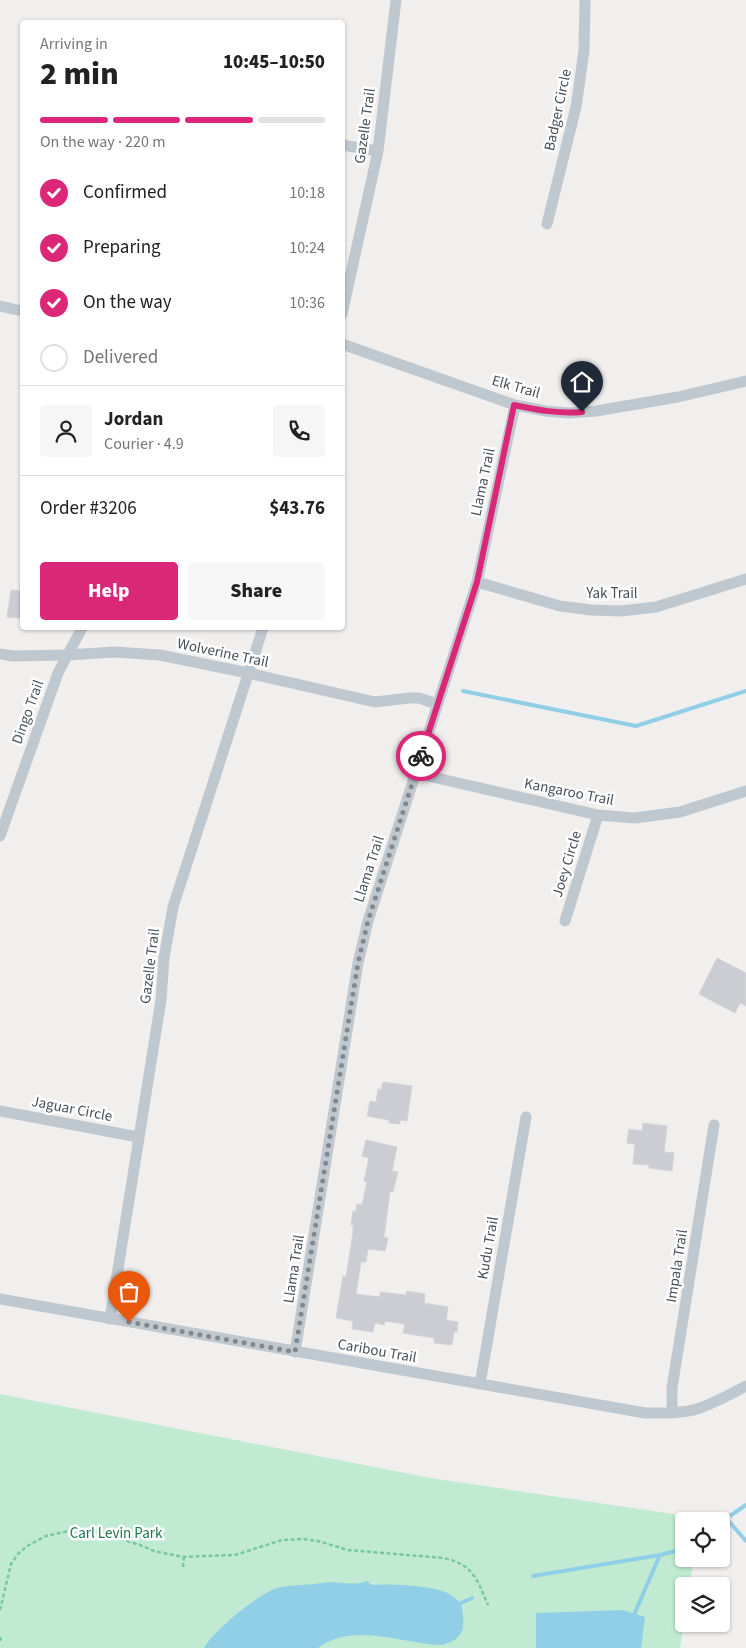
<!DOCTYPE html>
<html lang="en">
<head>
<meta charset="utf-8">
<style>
  body { margin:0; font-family:"Source Sans 3",sans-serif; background:#f6f6f6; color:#222; height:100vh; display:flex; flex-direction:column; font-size:19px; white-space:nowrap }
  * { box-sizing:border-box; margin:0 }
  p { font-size:16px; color:#767676 }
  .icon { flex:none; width:28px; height:28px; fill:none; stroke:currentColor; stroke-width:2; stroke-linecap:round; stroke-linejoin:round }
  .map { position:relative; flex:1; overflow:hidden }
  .panel { position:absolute; left:20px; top:20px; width:325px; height:610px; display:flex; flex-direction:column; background:#fff; border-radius:5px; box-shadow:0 1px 4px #0004 }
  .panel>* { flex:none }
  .fabs { position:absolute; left:675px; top:1512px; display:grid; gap:10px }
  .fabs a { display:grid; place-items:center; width:55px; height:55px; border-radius:5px; background:#fff; box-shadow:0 1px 4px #0004; font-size:25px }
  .pin { position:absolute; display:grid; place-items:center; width:42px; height:42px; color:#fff; margin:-51px -21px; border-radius:50% 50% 50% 0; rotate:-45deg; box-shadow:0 0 5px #0007 }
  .pin .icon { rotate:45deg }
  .courier { position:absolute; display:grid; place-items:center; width:50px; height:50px; margin:-25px; border:4px solid #db2777; border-radius:50%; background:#fff; color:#222; box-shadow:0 1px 6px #0007 }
  .head em { font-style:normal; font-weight:800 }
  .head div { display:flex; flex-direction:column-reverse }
  .head { display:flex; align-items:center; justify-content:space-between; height:85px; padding:0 20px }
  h1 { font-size:32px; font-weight:800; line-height:38px }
  .bar { display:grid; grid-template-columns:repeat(4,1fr); gap:8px 5px; align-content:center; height:60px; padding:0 20px }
  .bar i { height:6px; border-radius:4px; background:#e0e0e0 }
  .bar .current { background:#db2777 }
  .bar p { grid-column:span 4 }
  .line { display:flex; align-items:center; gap:12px; padding:0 20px; border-top:1px solid #e0e0e0 }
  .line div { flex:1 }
  .round { display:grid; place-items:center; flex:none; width:52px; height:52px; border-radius:5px; background:#f6f6f6 }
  ol { padding:0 20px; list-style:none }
  li { display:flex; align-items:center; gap:15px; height:55px }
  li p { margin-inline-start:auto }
  li .icon { padding:5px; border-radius:50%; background:#db2777; color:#fff; stroke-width:4 }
  li:last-child { color:#767676 }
  li i { width:28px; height:28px; border:2px solid #e0e0e0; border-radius:50% }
  .button { display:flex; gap:10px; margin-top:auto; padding:10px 20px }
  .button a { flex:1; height:58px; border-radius:5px; background:#db2777; color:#fff; font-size:20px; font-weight:800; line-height:58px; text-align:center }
  .button a+a { background:#f6f6f6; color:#222 }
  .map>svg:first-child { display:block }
</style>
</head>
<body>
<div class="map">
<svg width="746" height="1648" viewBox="0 0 746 1648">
  <rect width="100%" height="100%" fill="#f1eeee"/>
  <path fill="#c0ebd2" d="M 0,1394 L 431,1478 L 700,1518 L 699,1521 L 684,1521 L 684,1559 L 694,1559 L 689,1586 L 684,1586 L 684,1623 L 680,1648 L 0,1648 Z"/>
  <path fill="#90cfe5" d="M 368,1581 L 370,1584 L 374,1585 C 389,1583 432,1586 445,1592 C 451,1594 456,1599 461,1603 C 465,1624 467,1639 442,1645 C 401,1644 354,1621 318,1648 L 204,1648 C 213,1631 262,1590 281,1587 C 294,1585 308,1585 322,1583 C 338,1580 350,1587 368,1581 Z
    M 623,1610 L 645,1617 L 641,1648 L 536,1648 L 536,1613 Z"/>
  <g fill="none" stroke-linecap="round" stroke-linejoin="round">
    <path stroke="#90cfe5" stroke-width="4" d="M 463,691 L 636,726 L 746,691
      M 726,1518 L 746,1541
      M 721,1522 L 746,1505
      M 533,1576 L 660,1555 L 684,1549
      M 456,1604 L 461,1603 L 472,1598
      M 633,1617 L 660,1555"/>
  </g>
  <path fill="#cccdd2" stroke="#d3d4d9" d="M 11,590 L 22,591 L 22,614 L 21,614 L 20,618 L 7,617 Z
    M 717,958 L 746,973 L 746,1006 L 740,1003 L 735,1013 L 699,994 Z
    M 383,1082 L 412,1086 L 407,1121 L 400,1120 L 400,1124 L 389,1123 L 389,1120 L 367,1116 L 370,1101 L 376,1102 L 378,1089 L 381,1090 Z
    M 643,1123 L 667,1126 L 664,1152 L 674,1153 L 672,1171 L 649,1168 L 649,1165 L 633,1164 L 635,1144 L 627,1143 L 629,1129 L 642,1131 Z
    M 366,1140 L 397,1147 L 392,1171 L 398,1172 L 393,1192 L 390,1191 L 384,1237 L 388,1238 L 385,1251 L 368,1249 L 366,1262 L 361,1262 L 356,1294 L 380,1297 L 380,1292 L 406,1295 L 407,1291 L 425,1294 L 424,1303 L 448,1307 L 446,1320 L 458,1322 L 457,1332 L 454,1332 L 452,1345 L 434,1343 L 434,1338 L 403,1333 L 405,1324 L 385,1321 L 384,1325 L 375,1323 L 373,1332 L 352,1329 L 353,1321 L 336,1318 L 343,1276 L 346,1277 L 353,1232 L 353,1225 L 351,1225 L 353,1211 L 356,1211 L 357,1204 L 362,1205 L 367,1182 L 364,1181 L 369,1158 L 362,1156 Z"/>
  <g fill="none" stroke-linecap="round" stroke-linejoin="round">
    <path stroke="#7ac6a4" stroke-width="2.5" stroke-dasharray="4 2.5" stroke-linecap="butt" d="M 183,1567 L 184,1557
      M 0,1610 L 11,1564 L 18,1554 L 27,1546 L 46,1536 L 68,1531 L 94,1531 L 140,1545 L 154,1551 L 183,1557 L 235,1555 L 282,1540 L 303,1539 L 318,1541 L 348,1550 L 443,1558 C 473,1564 477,1579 488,1605
      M 0,1637 L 1,1641"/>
    <path stroke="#c0c8cf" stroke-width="11" d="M 342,145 L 378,151
      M 547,224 L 576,107 L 584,51 L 585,0
      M 0,306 L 22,311
      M 342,314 L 378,151 L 396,0
      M 342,344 L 515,405 L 546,411 L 569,413 L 596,411 L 678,397 L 746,381
      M 477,582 L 560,606 L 591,610 L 621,611 L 656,607 L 746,579
      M 0,654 L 13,656 L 68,655 L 114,652 L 160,655 L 248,673 L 375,702 L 409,698 L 419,698 L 437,704
      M 415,773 L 598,815 L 635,818 L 680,812 L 746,791
      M 0,836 L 58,673 L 82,628
      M 565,921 L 598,815
      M 0,1111 L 138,1137
      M 0,1299 L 645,1413 C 663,1413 683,1414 700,1408 C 716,1402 731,1394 746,1386
      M 110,1319 L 161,1000 L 164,958 L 173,907 L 263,628
      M 295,1352 L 358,963 L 368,921 L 477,582 L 515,405
      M 480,1384 L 526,1117
      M 672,1413 L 672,1388 L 714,1125"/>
  </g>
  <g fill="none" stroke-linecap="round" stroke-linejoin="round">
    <path stroke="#83888e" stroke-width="5" stroke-dasharray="0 9" d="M 129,1322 L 295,1352 L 358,963 L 368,921 L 421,756"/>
    <path stroke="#db2777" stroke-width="6" d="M 421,756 L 477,582 L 514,405 C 537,410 559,414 582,412"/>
  </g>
  <g text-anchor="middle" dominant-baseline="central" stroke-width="5" stroke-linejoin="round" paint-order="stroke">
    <g font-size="15" fill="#48515a" stroke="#fff">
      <text transform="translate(558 110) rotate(-78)">Badger Circle</text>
      <text transform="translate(365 126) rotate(-82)">Gazelle Trail</text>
      <text transform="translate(516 387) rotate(16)">Elk Trail</text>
      <text transform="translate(483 482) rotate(-78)">Llama Trail</text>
      <text x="612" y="593">Yak Trail</text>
      <text transform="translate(223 653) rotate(12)">Wolverine Trail</text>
      <text transform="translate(28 712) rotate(-70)">Dingo Trail</text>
      <text transform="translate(569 792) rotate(11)">Kangaroo Trail</text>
      <text transform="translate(567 864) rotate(-73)">Joey Circle</text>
      <text transform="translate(369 869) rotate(-72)">Llama Trail</text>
      <text transform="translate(150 966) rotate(-83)">Gazelle Trail</text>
      <text transform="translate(72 1109) rotate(11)">Jaguar Circle</text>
      <text transform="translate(488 1248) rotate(-80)">Kudu Trail</text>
      <text transform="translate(677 1266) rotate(-81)">Impala Trail</text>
      <text transform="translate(294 1269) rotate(-81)">Llama Trail</text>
      <text transform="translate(377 1351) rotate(10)">Caribou Trail</text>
    </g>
    <g font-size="15" fill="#1e764e" stroke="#fff">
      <text x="116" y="1533">Carl Levin Park</text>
    </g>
  </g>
</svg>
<div class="fabs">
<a><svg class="icon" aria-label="locate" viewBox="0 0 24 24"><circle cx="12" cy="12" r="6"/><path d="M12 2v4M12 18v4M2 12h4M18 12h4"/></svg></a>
<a><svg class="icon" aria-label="layers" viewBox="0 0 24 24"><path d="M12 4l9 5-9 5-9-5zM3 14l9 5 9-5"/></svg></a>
</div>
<div class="pin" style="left:129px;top:1322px;background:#ea580c"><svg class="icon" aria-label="bag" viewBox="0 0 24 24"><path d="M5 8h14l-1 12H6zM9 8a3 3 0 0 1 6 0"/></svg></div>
<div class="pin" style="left:582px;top:412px;background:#1f2937"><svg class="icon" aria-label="home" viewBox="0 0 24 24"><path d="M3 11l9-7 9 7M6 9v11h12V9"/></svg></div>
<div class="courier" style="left:421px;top:756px"><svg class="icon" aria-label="bike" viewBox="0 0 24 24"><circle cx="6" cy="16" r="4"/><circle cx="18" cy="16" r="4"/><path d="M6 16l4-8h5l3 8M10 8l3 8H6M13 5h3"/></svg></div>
<section class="panel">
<div class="head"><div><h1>2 min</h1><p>Arriving in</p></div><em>10:45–10:50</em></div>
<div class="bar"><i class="current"></i><i class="current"></i><i class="current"></i><i></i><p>On the way · 220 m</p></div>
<ol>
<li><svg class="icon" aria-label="check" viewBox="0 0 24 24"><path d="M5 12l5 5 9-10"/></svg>Confirmed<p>10:18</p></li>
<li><svg class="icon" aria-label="check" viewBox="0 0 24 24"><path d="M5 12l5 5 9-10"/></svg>Preparing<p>10:24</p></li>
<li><svg class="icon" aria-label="check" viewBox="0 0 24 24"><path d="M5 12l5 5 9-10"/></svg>On the way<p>10:36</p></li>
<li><i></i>Delivered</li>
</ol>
<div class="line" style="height:90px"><a class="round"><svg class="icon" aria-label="person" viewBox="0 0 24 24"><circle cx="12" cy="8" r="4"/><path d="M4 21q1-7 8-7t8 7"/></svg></a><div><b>Jordan</b><p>Courier · 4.9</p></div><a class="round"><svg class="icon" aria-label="phone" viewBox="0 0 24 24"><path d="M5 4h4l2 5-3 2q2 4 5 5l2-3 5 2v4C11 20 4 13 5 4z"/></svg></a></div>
<div class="line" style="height:65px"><div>Order #3206</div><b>$43.76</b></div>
<div class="button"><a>Help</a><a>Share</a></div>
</section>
</div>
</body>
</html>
